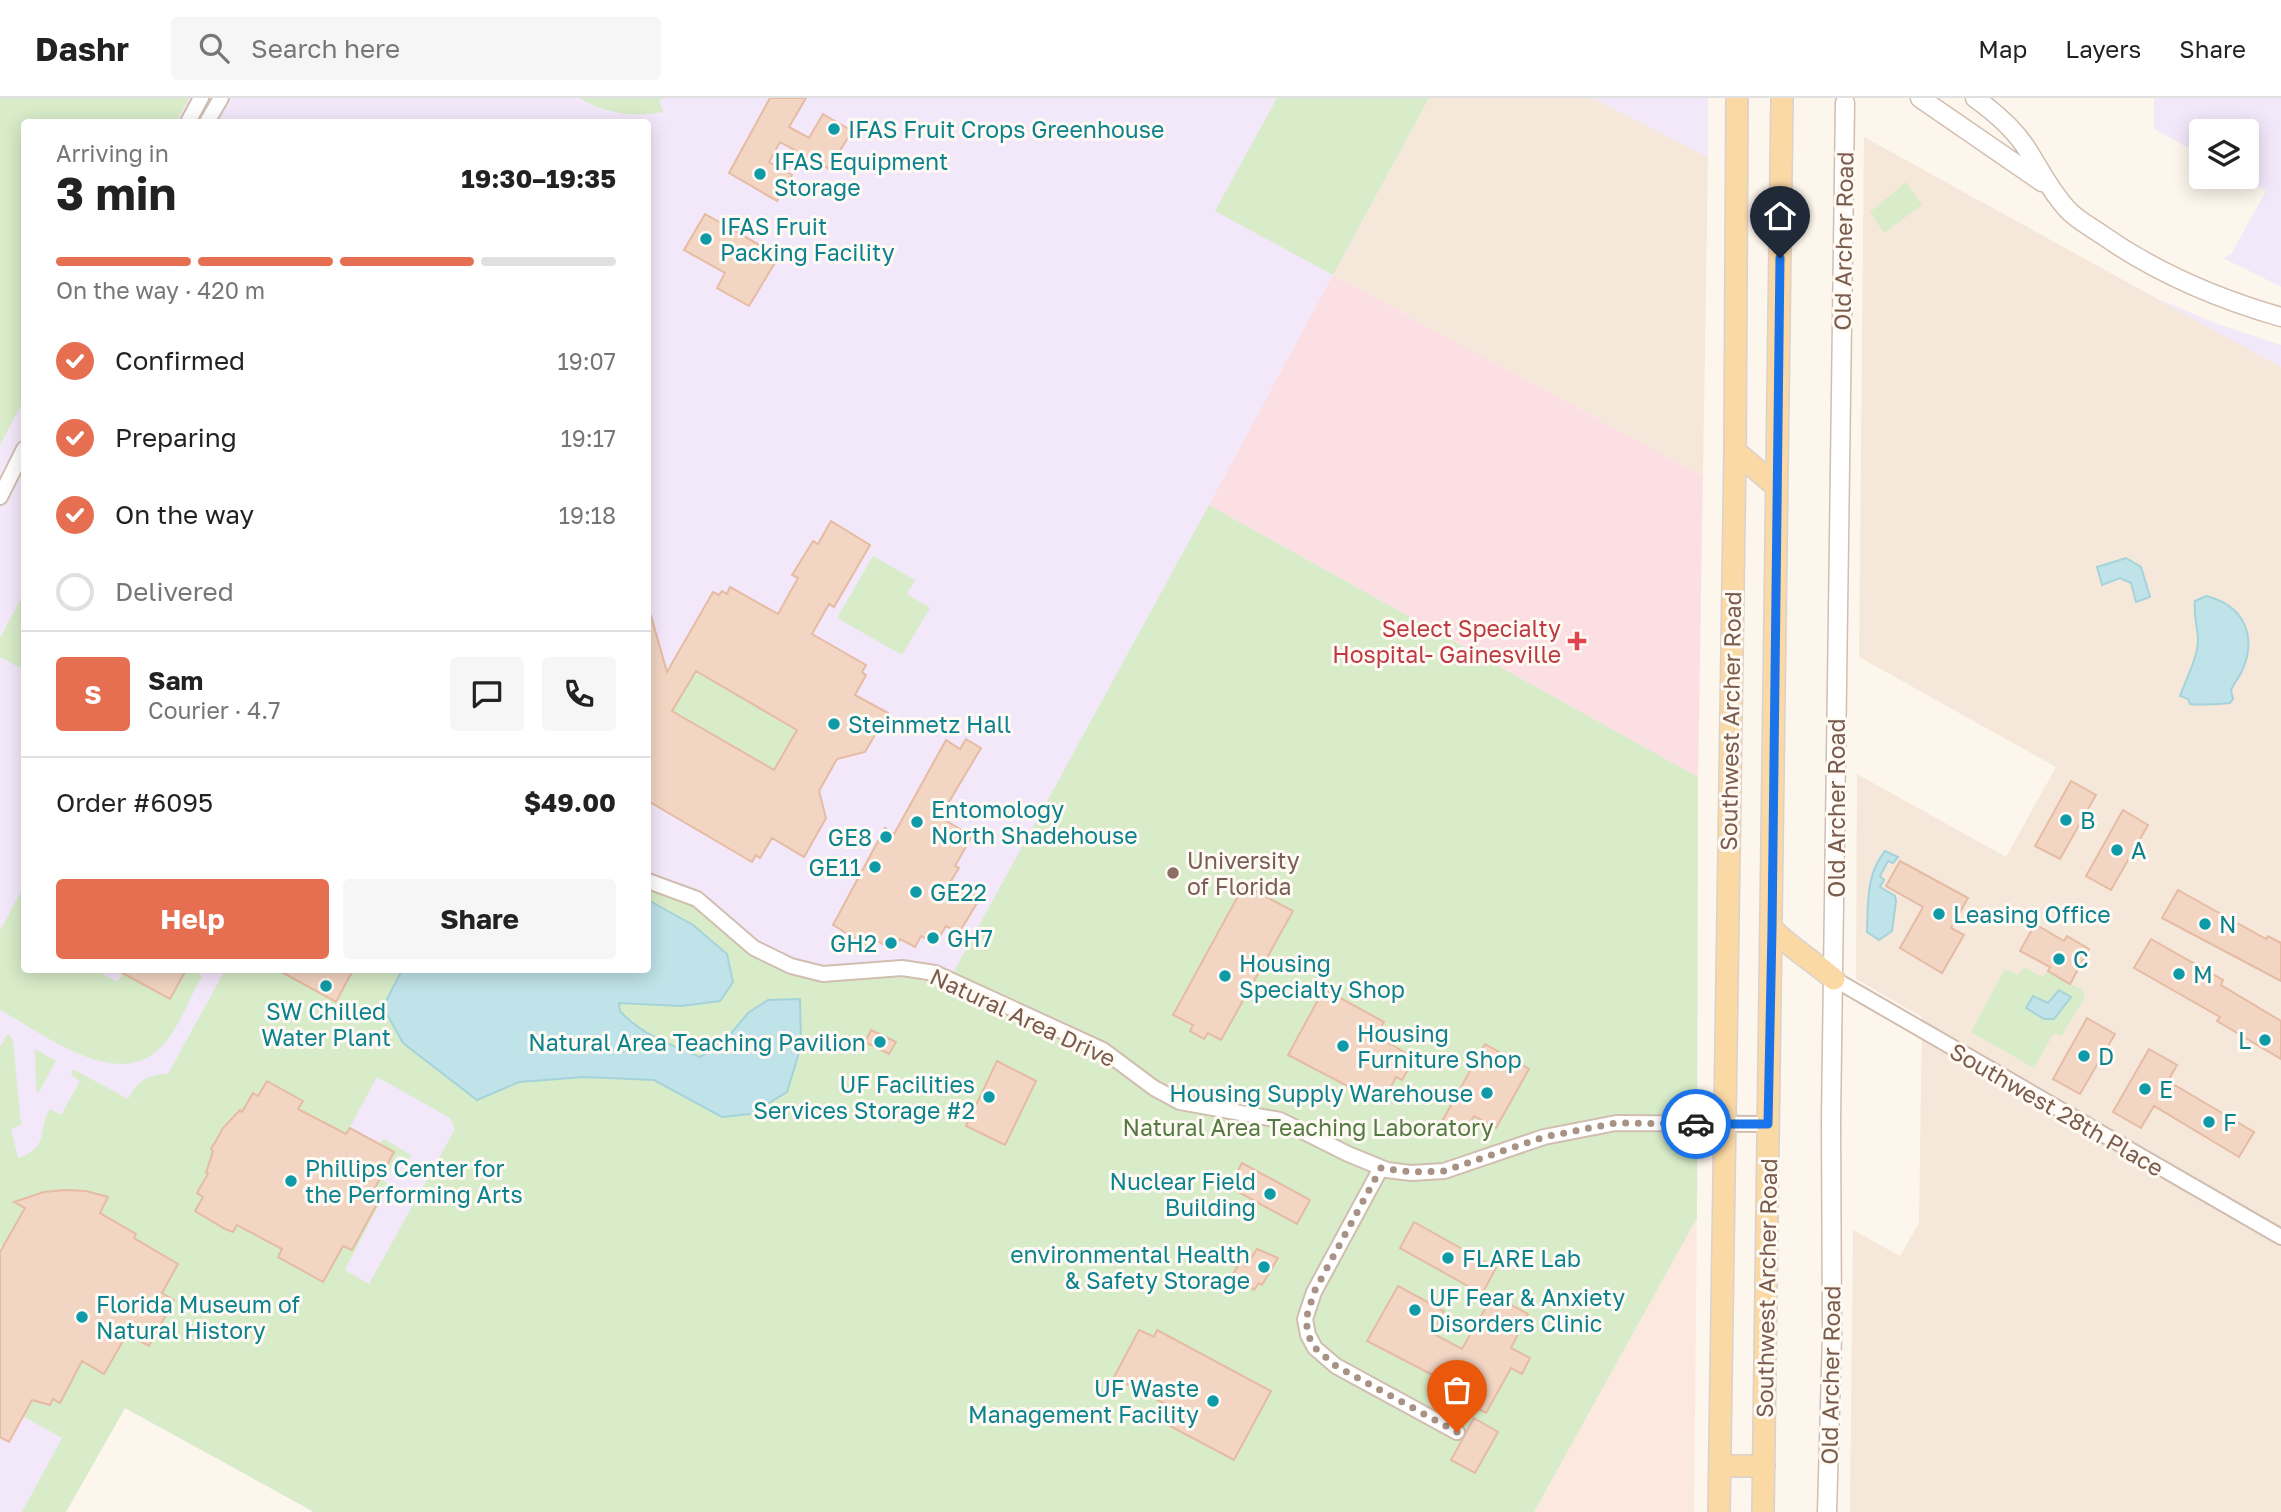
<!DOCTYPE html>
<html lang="en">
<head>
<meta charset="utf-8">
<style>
  body { margin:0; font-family:"Golos Text",sans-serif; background:#f6f6f6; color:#222; height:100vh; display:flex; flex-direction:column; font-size:26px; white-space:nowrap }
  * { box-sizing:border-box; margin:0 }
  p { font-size:23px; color:#767676 }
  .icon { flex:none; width:38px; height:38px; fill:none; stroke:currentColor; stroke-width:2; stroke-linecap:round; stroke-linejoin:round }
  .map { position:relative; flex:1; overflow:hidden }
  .panel { position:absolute; left:21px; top:21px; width:630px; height:854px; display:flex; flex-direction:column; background:#fff; border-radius:7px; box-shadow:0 4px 18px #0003 }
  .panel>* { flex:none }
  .buttons { position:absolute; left:2189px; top:21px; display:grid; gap:14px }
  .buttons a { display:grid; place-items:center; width:70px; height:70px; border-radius:7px; background:#fff; box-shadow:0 4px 18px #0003; font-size:35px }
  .pin { position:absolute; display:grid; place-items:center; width:60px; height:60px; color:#fff; margin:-72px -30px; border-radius:50% 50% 50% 0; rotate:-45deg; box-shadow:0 0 7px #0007 }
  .pin .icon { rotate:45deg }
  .courier { position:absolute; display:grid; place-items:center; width:70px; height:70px; margin:-35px; border:5px solid #1a73e8; border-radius:50%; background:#fff; color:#222; box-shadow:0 2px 9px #0007 }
  .summary em { font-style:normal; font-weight:700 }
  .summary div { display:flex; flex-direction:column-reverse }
  .summary { display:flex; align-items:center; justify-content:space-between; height:119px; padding:0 35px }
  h1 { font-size:46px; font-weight:700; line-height:52px }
  .bar { display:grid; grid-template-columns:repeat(4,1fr); gap:10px 7px; align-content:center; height:84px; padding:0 35px }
  .bar i { height:9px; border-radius:5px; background:#e0e0e0 }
  .bar .active { background:#e76f51 }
  .bar p { grid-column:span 4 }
  .line { display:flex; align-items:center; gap:18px; padding:0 35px; border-top:2px solid #e0e0e0 }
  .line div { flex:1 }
  .round { display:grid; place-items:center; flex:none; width:74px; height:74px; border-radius:7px; background:#f6f6f6 }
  ol { padding:0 35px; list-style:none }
  li { display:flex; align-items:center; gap:21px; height:77px }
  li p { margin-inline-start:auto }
  li .icon { padding:7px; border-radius:50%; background:#e76f51; color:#fff; stroke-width:4 }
  li:last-child { color:#767676 }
  li i { width:38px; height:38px; border:4px solid #e0e0e0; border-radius:50% }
  .cta { display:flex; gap:14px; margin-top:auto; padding:14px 35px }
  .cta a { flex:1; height:80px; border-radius:7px; background:#e76f51; color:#fff; font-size:28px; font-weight:700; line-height:80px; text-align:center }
  .cta a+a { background:#f6f6f6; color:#222 }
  header { display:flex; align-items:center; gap:42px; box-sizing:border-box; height:98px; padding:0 35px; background:#fff; border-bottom:2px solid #e0e0e0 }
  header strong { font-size:33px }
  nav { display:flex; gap:38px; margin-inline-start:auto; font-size:24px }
  .search { width:490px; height:63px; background:#f6f6f6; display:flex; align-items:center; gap:18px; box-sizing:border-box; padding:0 24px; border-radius:7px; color:#767676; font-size:26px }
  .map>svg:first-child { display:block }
</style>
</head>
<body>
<header>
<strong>Dashr</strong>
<div class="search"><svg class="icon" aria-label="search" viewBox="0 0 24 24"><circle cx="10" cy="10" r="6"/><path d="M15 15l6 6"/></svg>Search here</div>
<nav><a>Map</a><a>Layers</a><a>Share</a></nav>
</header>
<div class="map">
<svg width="2281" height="1414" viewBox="0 0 2281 1414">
  <rect width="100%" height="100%" fill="#fdf6ec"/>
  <path fill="#f5e8da" d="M 1429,0 L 1593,0 L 1708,59 L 1703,378 L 1333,177 Z
    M 1864,39 L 2281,269 L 2281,1414 L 1850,1414 L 1853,1132 L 1900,1158 L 1919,1125 L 1922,919 L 1856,881 L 1857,676 L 2006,759 L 2056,669 L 1859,559 Z"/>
  <path fill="#fde8e0" d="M 1697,1120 L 1694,1414 L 1534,1414 Z"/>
  <path fill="#f3e8fa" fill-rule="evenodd" d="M 0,0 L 1429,0 L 1210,407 L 1698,679 L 1697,1120 L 1534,1414 L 314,1414 L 125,1310 L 66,1414 L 0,1414 ZM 24,24 L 648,24 L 648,872 L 24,872 Z
    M 1593,0 L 1708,0 L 1708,59 Z
    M 2154,0 L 2281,0 L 2281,189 L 2223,160 L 2231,156 L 2266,93 L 2241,79 L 2247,79 L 2247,33 L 2202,33 L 2201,57 L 2154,31 Z
    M 2151,198 L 2215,225 L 2281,247 L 2281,269 Z"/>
  <path fill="#fbdfe3" d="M 1333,177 L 1703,378 L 1698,679 L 1209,407 Z"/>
  <path fill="#d8ecc9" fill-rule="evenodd" d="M 0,0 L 189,0 L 176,24 L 24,24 L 24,302 L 0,347 Z
    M 579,0 L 665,0 L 659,2 L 663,14 C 633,20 605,15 579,0 Z
    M 1277,0 L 1429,0 L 1333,177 L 1215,113 Z
    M 1906,84 L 1922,107 L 1884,135 L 1870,114 Z
    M 1209,407 L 1698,679 L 1697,1120 L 1534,1414 L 314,1414 L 125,1310 L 66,1414 L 22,1414 L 62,1340 L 22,1318 L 31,1302 L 49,1307 L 53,1301 L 60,1305 L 82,1263 L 104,1276 L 127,1236 L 149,1248 L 174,1202 L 152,1189 L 155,1183 L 166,1189 L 178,1166 L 134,1140 L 136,1136 L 99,1116 L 108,1099 C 77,1088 45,1091 15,1104 L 25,1110 L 3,1149 L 0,1148 L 0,949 L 8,935 L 13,942 L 21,1027 L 11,1031 L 18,1060 C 51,1049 36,1033 50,1011 L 61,1017 L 80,983 L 71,977 L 73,971 L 128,1001 C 137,983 148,976 168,976 L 225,872 L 286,872 L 285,875 L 336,904 L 353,872 L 648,872 L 648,790 L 689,805 L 708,818 L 749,855 L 796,878 L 831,882 L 906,878 L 946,888 ZM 377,979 L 450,1020 L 455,1031 L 369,1186 L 345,1172 L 384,1097 L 390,1100 L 393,1089 L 384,1083 L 398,1057 L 408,1062 L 412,1058 L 385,1041 L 379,1045 L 394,1054 L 375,1090 L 383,1095 L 352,1152 L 336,1144 L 340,1154 L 323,1183 L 279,1159 L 286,1145 L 237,1127 L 224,1131 L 195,1113 L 203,1099 L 197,1095 L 208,1076 L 206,1075 L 213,1053 L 211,1051 L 223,1030 L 225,1031 L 240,1013 L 242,1014 L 253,995 L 258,998 L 267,983 L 302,1002 L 298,1011 L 329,1027 L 342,1044 Z
    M 873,458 L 915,482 L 907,496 L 930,510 L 902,557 L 837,520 Z
    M 24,495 L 24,572 L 0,559 L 0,540 Z
    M 689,569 L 806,638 L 783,677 L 666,609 L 668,605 L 680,601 L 688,586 L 685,576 Z
    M 24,788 L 24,872 L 105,872 L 103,876 L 117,884 L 123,875 L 170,900 L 186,872 L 193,872 L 202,878 C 189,900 179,931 161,949 C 117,995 43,935 0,912 L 0,832 Z
    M 2024,869 L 2043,879 L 2048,873 L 2082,892 L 2085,899 L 2062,938 L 2054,935 L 2034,970 L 1971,934 L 2005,871 L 2018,877 Z
    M 35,951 L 56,963 L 39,994 L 36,993 Z"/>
  <path fill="#bfe3e8" stroke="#a5d3da" stroke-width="2" d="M 2126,460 L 2141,469 L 2150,499 L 2136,504 L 2131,485 L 2120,480 L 2102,487 L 2097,469 Z
    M 2206,498 C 2243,507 2258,537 2242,573 C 2239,580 2234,585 2231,592 L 2233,601 L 2230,605 C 2219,606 2200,607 2190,606 L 2188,601 L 2180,598 C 2186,581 2197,561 2198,543 C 2198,529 2193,518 2195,503 Z
    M 1885,753 L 1898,759 L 1893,765 L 1888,763 L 1880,778 L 1884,782 L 1880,789 L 1895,798 L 1896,803 L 1892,833 L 1879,842 L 1867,834 C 1868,805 1866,776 1885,753 Z
    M 648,802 L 693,827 L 727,856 L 733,884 L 720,903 L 681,908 L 619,905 L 620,913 C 640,936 673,948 700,959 L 728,939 L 748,915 L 768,902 L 800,901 L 801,948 L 787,994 L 751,1016 L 722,1019 L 654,982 L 584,979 L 519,984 L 477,1002 L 403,945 L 383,909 L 402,872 L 648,872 Z
    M 2059,892 L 2071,899 L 2054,921 L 2044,921 L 2026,910 L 2033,898 L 2048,905 Z"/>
  <path fill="#f3d5c3" stroke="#e6bba3" stroke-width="2" fill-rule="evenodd" d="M 770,0 L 806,0 L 789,29 L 809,40 L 823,16 L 852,33 L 829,71 L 780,44 L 769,64 L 792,77 L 777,103 L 729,75 Z
    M 705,116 L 779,158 L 749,208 L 717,190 L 725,175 L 684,152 Z
    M 831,423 L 870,447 L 834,509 L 829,506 L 812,536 L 866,567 L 862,574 L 866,577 L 855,597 L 888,615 L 865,654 L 837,661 L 819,693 L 826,720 L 804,759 L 772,740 L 760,760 L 756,757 L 752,764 L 648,703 L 648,518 L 651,518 L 667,574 L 713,494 L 719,497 L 722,493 L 727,496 L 730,489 L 778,516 L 798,480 L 792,477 L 813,443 L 818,446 ZM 696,573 L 797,632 L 774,672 L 672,613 Z
    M 966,641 L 981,650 L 940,719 L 972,738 L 955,768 L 959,770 L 951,783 L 980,800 L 959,835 L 946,828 L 935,846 L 921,838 L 915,849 L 900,841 L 894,852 L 874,841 L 869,849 L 833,827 L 885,730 L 894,736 L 946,642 L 960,651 Z
    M 2071,683 L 2096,697 L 2060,761 L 2035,748 Z
    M 2123,712 L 2148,727 L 2111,792 L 2086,778 Z
    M 1900,763 L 1968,800 L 1951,830 L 1964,837 L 1942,875 L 1900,850 L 1923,809 L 1886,788 Z
    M 1244,787 L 1293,813 L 1221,942 L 1208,935 L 1204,941 L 1190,933 L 1193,927 L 1173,917 Z
    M 2178,792 L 2266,841 L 2268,838 L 2281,845 L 2281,883 L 2162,820 Z
    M 2035,826 L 2064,843 L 2067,838 L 2089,851 L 2070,886 L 2048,873 L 2050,869 L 2020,853 Z
    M 2151,841 L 2223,882 L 2221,887 L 2281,923 L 2281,961 L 2217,923 L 2220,919 L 2134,870 Z
    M 117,872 L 186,872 L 170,901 Z
    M 278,872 L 353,872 L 336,904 Z
    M 1324,891 L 1384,924 L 1376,938 L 1415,960 L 1402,982 L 1396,979 L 1382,1006 L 1288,957 Z
    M 2087,920 L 2115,936 L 2080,996 L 2053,981 Z
    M 871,932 L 896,944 L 889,956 L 865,944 Z
    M 1485,946 L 1529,971 L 1496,1030 L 1474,1018 L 1463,1037 L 1441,1025 Z
    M 2149,951 L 2177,967 L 2168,983 L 2254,1034 L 2239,1059 L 2154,1008 L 2141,1030 L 2113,1014 Z
    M 997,963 L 1036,983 L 1005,1047 L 966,1028 Z
    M 267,983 L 303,1003 L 298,1011 L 346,1036 L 350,1030 L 394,1054 L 375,1090 L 383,1095 L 352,1152 L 343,1148 L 323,1184 L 278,1159 L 282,1151 L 237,1127 L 233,1134 L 225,1131 L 195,1113 L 203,1099 L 197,1095 L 208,1076 L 206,1075 L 213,1053 L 211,1051 L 217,1041 L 223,1030 L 240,1012 L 242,1014 L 253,995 L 258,998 Z
    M 1242,1065 L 1310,1102 L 1297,1126 L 1229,1089 Z
    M 65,1092 L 86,1093 L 108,1099 L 100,1115 L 136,1136 L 134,1140 L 178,1166 L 162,1195 L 174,1202 L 149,1248 L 127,1236 L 104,1276 L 82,1263 L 60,1305 L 53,1301 L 50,1307 L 32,1302 L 9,1344 L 0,1339 L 0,1154 L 25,1110 L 14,1104 L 44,1094 Z
    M 1414,1124 L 1496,1170 L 1482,1196 L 1400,1150 Z
    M 1257,1151 L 1278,1160 L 1262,1187 L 1259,1185 L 1254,1192 L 1232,1178 L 1240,1164 L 1246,1168 Z
    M 1398,1188 L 1444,1213 L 1432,1235 L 1462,1251 L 1493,1197 L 1528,1216 L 1511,1250 L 1530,1260 L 1522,1276 L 1511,1270 L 1486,1315 L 1456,1299 L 1460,1291 L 1367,1243 Z
    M 1139,1232 L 1154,1239 L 1157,1232 L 1271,1293 L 1234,1362 L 1170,1328 L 1178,1313 L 1114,1279 Z
    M 1474,1320 L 1498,1334 L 1475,1375 L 1451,1362 Z"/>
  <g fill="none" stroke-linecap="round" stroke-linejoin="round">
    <defs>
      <path id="minor" d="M 188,24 L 201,0
        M 207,24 L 221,0
        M 0,399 L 24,351
        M 648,783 L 697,801 L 754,850 L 791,868 L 823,876 L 902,870 L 935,875 L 1103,952 L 1154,990 L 1180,1004 L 1280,1022 L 1348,1056 L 1387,1072 L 1411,1075 L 1444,1073 L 1544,1039 L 1616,1025 L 1767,1026
        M 1834,881 L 2281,1139
        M 1381,1070 L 1314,1194 L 1305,1221 L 1308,1237 L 1315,1250 L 1336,1268 L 1457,1334"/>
      <path id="tertiary" d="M 1920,0 L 2042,84
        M 1975,0 C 1993,13 2012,29 2025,48 C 2040,71 2048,90 2067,111 C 2076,121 2089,128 2101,136 C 2155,174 2218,201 2281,219
        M 1827,1414 L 1832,1238 L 1831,1022 L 1845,5"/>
      <path id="primary" d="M 1735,353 L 1776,388
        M 1772,831 C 1791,850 1813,863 1834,881
        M 1720,1368 L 1764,1368
        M 1719,1414 L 1735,353 L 1737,0
        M 1763,1414 L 1782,0"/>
    </defs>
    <use href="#minor" stroke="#d1beb0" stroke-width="18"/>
    <use href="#tertiary" stroke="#d1beb0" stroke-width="21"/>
    <use href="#primary" stroke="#dad1cd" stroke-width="24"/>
    <use href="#minor" stroke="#fff" stroke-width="14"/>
    <use href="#tertiary" stroke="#fff" stroke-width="18"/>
    <use href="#primary" stroke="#fbd9a5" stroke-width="21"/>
  </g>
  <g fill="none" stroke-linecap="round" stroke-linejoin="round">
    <path stroke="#a89285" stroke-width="7" stroke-dasharray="0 12.6" d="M 1457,1334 L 1336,1268 L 1315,1250 L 1308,1237 L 1306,1221 L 1314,1194 L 1381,1070 L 1411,1074 L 1444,1073 L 1544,1039 L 1616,1025 L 1696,1026"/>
    <path stroke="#1a73e8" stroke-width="9" d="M 1696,1026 L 1768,1026 L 1772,831 L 1780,160"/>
  </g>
  <g fill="#0f9aa8" stroke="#fffaf3" stroke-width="2.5">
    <circle cx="834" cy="31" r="7"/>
    <circle cx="760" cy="76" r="7"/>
    <circle cx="706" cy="141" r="7"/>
    <circle cx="834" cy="626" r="7"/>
    <circle cx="2066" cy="722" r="7"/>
    <circle cx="917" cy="724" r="7"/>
    <circle cx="886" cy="739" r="7"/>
    <circle cx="2117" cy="752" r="7"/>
    <circle cx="875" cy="769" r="7"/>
    <circle cx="916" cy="794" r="7"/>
    <circle cx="1939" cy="816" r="7"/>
    <circle cx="2205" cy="826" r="7"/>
    <circle cx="933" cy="840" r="7"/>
    <circle cx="891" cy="845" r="7"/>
    <circle cx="2059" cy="861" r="7"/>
    <circle cx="2179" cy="876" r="7"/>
    <circle cx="1225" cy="878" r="7"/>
    <circle cx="326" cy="888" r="7"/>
    <circle cx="2265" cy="942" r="7"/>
    <circle cx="880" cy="944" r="7"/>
    <circle cx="1343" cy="948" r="7"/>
    <circle cx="2084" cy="958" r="7"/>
    <circle cx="2145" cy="991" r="7"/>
    <circle cx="1487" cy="995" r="7"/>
    <circle cx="989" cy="999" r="7"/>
    <circle cx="2209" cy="1024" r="7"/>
    <circle cx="291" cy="1083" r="7"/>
    <circle cx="1270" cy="1096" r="7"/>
    <circle cx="1448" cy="1160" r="7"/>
    <circle cx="1264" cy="1169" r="7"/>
    <circle cx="1415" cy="1212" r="7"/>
    <circle cx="82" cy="1219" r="7"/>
    <circle cx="1213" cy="1303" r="7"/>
  </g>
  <path fill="#e0444e" stroke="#fffaf3" stroke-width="2.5" d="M1573.5 532.5h7v7h7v7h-7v7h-7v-7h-7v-7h7z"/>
  <circle fill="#8d6e63" stroke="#fffaf3" stroke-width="2.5" cx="1173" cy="775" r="7"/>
  <g text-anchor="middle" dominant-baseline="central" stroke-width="6" stroke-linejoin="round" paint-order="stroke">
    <g font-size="23" fill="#0d838f" stroke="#fffaf3" text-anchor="start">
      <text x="848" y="31">IFAS Fruit Crops Greenhouse</text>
      <text x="774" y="63">IFAS Equipment<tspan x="774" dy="26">Storage</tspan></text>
      <text x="720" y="128">IFAS Fruit<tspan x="720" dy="26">Packing Facility</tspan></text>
      <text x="848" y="626">Steinmetz Hall</text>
      <text x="931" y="711">Entomology<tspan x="931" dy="26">North Shadehouse</tspan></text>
      <text x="2080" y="722">B</text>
      <text x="872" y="739" text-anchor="end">GE8</text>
      <text x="2131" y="752">A</text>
      <text x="861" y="769" text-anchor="end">GE11</text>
      <text x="930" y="794">GE22</text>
      <text x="1953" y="816">Leasing Office</text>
      <text x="2219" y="826">N</text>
      <text x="947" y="840">GH7</text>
      <text x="877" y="845" text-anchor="end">GH2</text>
      <text x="2073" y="861">C</text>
      <text x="1239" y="865">Housing<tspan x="1239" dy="26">Specialty Shop</tspan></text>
      <text x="2193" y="876">M</text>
      <text x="326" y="913" text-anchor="middle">SW Chilled<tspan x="326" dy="26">Water Plant</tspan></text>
      <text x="1357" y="935">Housing<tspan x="1357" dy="26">Furniture Shop</tspan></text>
      <text x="2251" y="942" text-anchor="end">L</text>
      <text x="866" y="944" text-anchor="end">Natural Area Teaching Pavilion</text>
      <text x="2098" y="958">D</text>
      <text x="975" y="986" text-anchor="end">UF Facilities<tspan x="975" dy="26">Services Storage #2</tspan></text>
      <text x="2159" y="991">E</text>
      <text x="1473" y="995" text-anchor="end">Housing Supply Warehouse</text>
      <text x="2223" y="1024">F</text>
      <text x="305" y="1070">Phillips Center for<tspan x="305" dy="26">the Performing Arts</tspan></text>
      <text x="1256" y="1083" text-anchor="end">Nuclear Field<tspan x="1256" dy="26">Building</tspan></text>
      <text x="1250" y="1156" text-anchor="end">environmental Health<tspan x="1250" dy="26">&amp; Safety Storage</tspan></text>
      <text x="1462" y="1160">FLARE Lab</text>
      <text x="1429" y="1199">UF Fear &amp; Anxiety<tspan x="1429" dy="26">Disorders Clinic</tspan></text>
      <text x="96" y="1206">Florida Museum of<tspan x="96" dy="26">Natural History</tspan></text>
      <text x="1199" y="1290" text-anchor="end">UF Waste<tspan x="1199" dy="26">Management Facility</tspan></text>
    </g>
    <g font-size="23" fill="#7a5c4d" stroke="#fffaf3">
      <text transform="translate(1843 143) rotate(-89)">Old Archer Road</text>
      <text transform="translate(1730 623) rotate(-89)">Southwest Archer Road</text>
      <text transform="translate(1836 710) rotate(-90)">Old Archer Road</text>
      <text transform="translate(1023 919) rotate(25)">Natural Area Drive</text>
      <text transform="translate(2057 1011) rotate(30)">Southwest 28th Place</text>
      <text transform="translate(1766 1190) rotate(-89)">Southwest Archer Road</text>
      <text transform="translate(1830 1277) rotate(-89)">Old Archer Road</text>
    </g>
    <g font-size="23" fill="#be3a42" stroke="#fffaf3" text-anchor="end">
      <text x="1561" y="530">Select Specialty<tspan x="1561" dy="26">Hospital- Gainesville</tspan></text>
    </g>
    <g font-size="23" fill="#785e54" stroke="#fffaf3" text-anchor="start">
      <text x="1187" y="762">University<tspan x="1187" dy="26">of Florida</tspan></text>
    </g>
    <g font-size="23" fill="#537a41" stroke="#fffaf3">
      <text x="1308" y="1029">Natural Area Teaching Laboratory</text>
    </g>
  </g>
</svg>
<div class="buttons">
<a><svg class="icon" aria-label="layers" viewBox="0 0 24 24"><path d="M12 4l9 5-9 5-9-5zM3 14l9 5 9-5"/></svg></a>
</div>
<div class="pin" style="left:1457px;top:1334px;background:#ea580c"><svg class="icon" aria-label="bag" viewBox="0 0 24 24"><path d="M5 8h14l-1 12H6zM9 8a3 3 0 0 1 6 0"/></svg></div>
<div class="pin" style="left:1780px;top:160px;background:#1f2937"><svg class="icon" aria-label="home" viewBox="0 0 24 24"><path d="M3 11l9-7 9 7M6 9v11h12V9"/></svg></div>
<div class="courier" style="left:1696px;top:1026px"><svg class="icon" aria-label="car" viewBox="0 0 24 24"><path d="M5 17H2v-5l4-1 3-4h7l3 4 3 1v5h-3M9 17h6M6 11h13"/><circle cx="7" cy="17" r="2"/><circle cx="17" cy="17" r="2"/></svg></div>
<section class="panel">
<div class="summary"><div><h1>3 min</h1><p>Arriving in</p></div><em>19:30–19:35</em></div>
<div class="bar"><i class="active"></i><i class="active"></i><i class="active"></i><i></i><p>On the way · 420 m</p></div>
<ol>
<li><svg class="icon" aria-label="check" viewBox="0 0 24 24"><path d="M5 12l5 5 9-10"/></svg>Confirmed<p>19:07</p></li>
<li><svg class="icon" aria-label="check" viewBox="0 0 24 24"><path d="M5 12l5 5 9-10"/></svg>Preparing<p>19:17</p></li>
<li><svg class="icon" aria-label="check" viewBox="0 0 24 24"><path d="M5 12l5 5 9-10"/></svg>On the way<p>19:18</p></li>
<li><i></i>Delivered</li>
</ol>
<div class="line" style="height:126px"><b class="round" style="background:#e76f51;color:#fff">S</b><div><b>Sam</b><p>Courier · 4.7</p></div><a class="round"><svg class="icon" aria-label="chat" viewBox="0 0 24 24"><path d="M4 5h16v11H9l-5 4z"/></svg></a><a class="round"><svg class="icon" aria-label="phone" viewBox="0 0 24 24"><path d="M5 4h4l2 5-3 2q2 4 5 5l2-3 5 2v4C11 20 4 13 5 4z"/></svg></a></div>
<div class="line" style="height:91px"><div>Order #6095</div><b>$49.00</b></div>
<div class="cta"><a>Help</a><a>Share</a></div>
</section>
</div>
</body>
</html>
